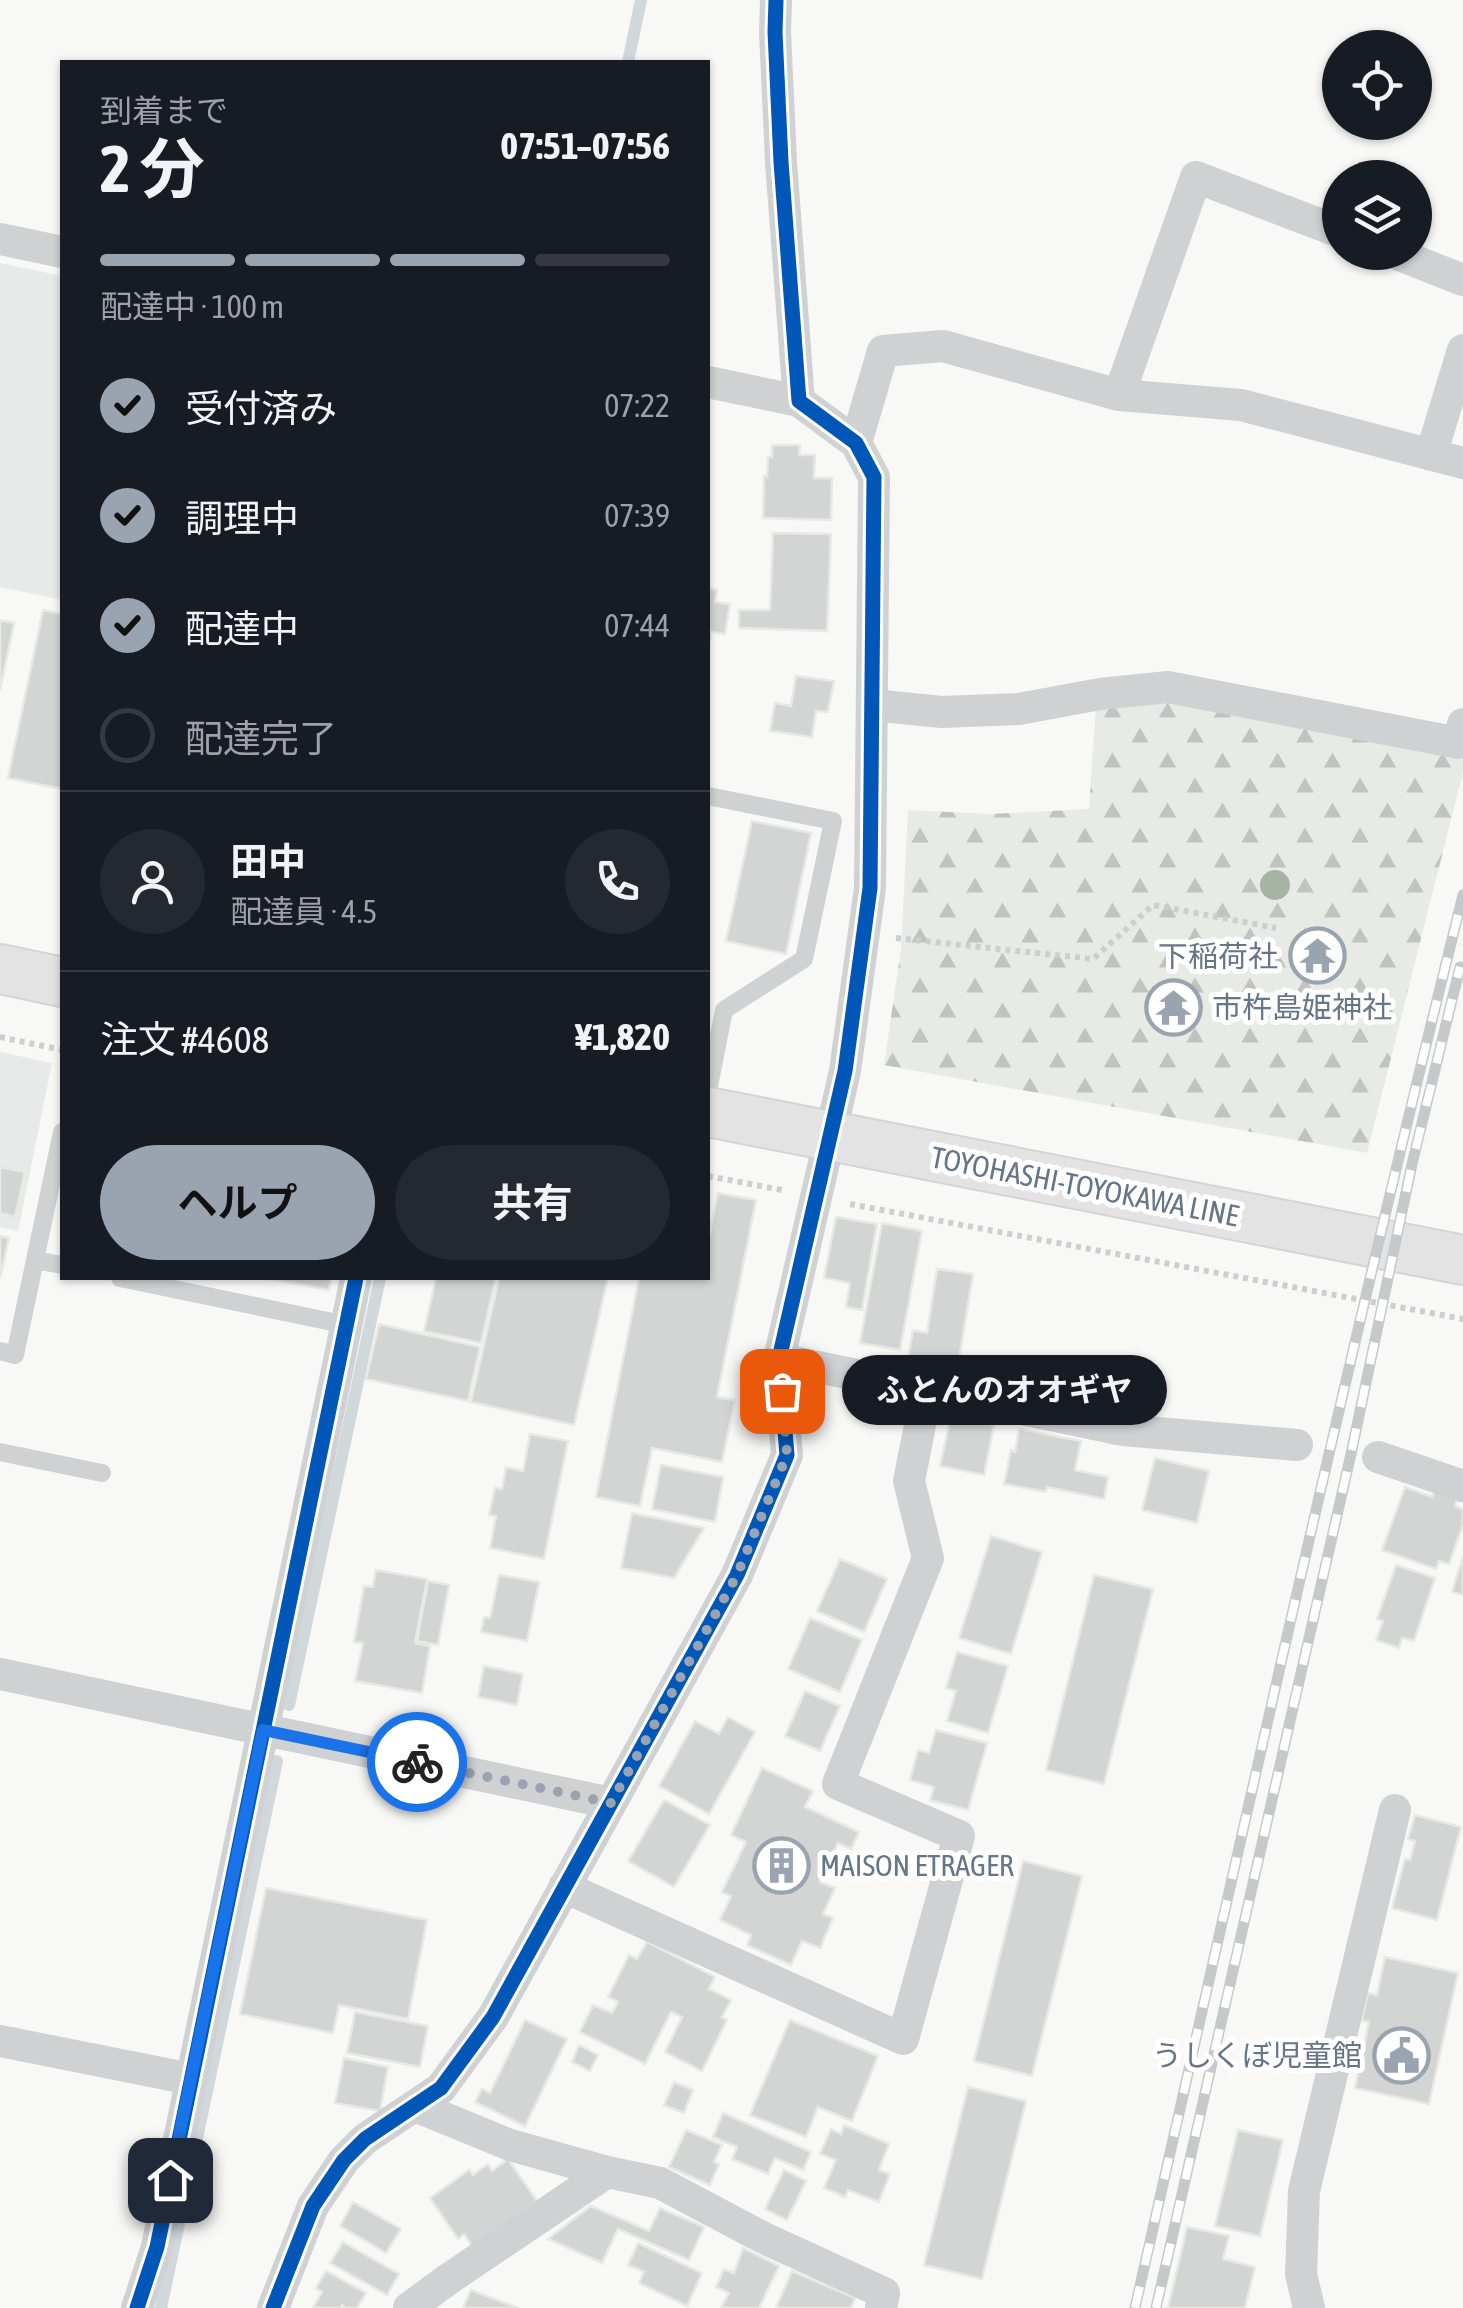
<!DOCTYPE html>
<html lang="ja">
<head>
<meta charset="utf-8">
<style>
  body { margin:0; font-family:"Asap Condensed","Noto Sans JP",sans-serif; background:#242831; color:#f1f3f6; height:100vh; display:flex; flex-direction:column; font-size:38px; white-space:nowrap }
  * { box-sizing:border-box; margin:0 }
  p { font-size:32px; color:#9ea1a6 }
  .icon { flex:none; width:55px; height:55px; fill:none; stroke:currentColor; stroke-width:2; stroke-linecap:round; stroke-linejoin:round }
  .map { position:relative; flex:1; overflow:hidden }
  .panel { position:absolute; left:60px; top:60px; width:650px; height:1220px; display:flex; flex-direction:column; background:#171b24; border-radius:0px; box-shadow:0 2px 8px #0004 }
  .panel>* { flex:none }
  .fabs { position:absolute; left:1322px; top:30px; display:grid; gap:20px }
  .fabs a { display:grid; place-items:center; width:110px; height:110px; border-radius:50%; background:#171b24; box-shadow:0 2px 8px #0004; font-size:50px }
  .pin { position:absolute; display:grid; place-items:center; width:85px; height:85px; color:#fff; margin:-42px; border-radius:20px; box-shadow:0 5px 15px #0006 }
  .courier { position:absolute; display:grid; place-items:center; width:100px; height:100px; margin:-50px; border:8px solid #1a73e8; border-radius:50%; background:#fff; color:#222; box-shadow:0 2px 12px #0007 }
  .bubble { position:absolute; height:70px; border-radius:35px; background:#171b24; box-shadow:0 2px 8px #0004; font-size:32px; font-weight:700; line-height:70px; text-align:center }
  .overview em { font-style:normal; font-weight:700 }
  .overview div { display:flex; flex-direction:column-reverse }
  .overview { display:flex; align-items:center; justify-content:space-between; height:170px; padding:0 40px }
  h1 { font-size:65px; font-weight:700; line-height:75px }
  .bar { display:grid; grid-template-columns:repeat(4,1fr); gap:15px 10px; align-content:center; height:120px; padding:0 40px }
  .bar i { height:12px; border-radius:8px; background:#363941 }
  .bar .on { background:#99a4b0 }
  .bar p { grid-column:span 4 }
  .line { display:flex; align-items:center; gap:25px; padding:0 40px; border-top:2px solid #363941 }
  .line div { flex:1 }
  .round { display:grid; place-items:center; flex:none; width:105px; height:105px; border-radius:52px; background:#242831 }
  ol { padding:0 40px; list-style:none }
  li { display:flex; align-items:center; gap:30px; height:110px }
  li p { margin-inline-start:auto }
  li .icon { padding:10px; border-radius:50%; background:#99a4b0; color:#111; stroke-width:4 }
  li:last-child { color:#9ea1a6 }
  li i { width:55px; height:55px; border:5px solid #363941; border-radius:50% }
  .button { display:flex; gap:20px; margin-top:auto; padding:20px 40px }
  .button a { flex:1; height:115px; border-radius:60px; background:#99a4b0; color:#111; font-size:40px; font-weight:700; line-height:115px; text-align:center }
  .button a+a { background:#242831; color:#f1f3f6 }
  .map>svg:first-child { display:block }
</style>
</head>
<body>
<div class="map">
<svg width="1463" height="2308" viewBox="0 0 1463 2308">
  <defs>
    <pattern id="forest-firs" width="22" height="20" patternUnits="userSpaceOnUse" patternTransform="scale(2.5)"><rect width="22" height="20" fill="#e8ebe5"/><path d="M5 1l3.5 6h-7zM16 11l3.5 6h-7z" fill="#c0c3bf"/></pattern>
  </defs>
  <rect width="100%" height="100%" fill="#f8f8f7"/>
  <path fill="#e8eae9" d="M 0,263 L 62,276 L 62,600 L 0,587 Z
    M 0,1052 L 52,1063 L 18,1231 L 0,1227 Z"/>
  <path fill="url(#forest-firs)" d="M 1169,702 L 1463,759 L 1463,772 L 1367,1153 L 884,1065 L 901,949 L 908,810 L 991,814 L 1089,809 L 1096,707 Z"/>
  <g fill="none" stroke-linecap="round" stroke-linejoin="round">
    <path stroke="#d1d8dc" stroke-width="12" d="M 628,62 L 641,0
      M 289,1705 L 380,1278
      M 161,2308 L 277,1761"/>
  </g>
  <path fill="#d3d4d4" stroke="#e8e8e6" stroke-width="2.5" d="M 772,445 L 800,445 L 799,455 L 815,455 L 814,478 L 832,478 L 831,520 L 763,518 L 764,476 L 767,477 L 768,457 L 772,457 Z
    M 773,533 L 831,534 L 827,631 L 739,628 L 739,610 L 770,610 Z
    M 708,588 L 717,590 L 715,602 L 730,604 L 725,634 L 711,632 L 708,652 Z
    M 43,610 L 62,614 L 62,789 L 8,778 Z
    M 0,620 L 14,623 L 0,690 Z
    M 796,676 L 834,681 L 828,712 L 816,711 L 812,737 L 770,731 L 775,703 L 791,706 Z
    M 752,821 L 811,833 L 786,954 L 726,941 Z
    M 1312,945 L 1327,948 L 1322,967 L 1307,964 Z
    M 1171,990 L 1191,1007 L 1176,1024 L 1156,1008 Z
    M 0,1167 L 25,1172 L 15,1217 L 0,1213 Z
    M 718,1193 L 756,1200 L 717,1397 L 735,1400 L 722,1462 L 652,1448 L 640,1506 L 596,1497 L 639,1278 L 708,1278 L 708,1242 Z
    M 836,1217 L 877,1224 L 862,1310 L 846,1307 L 850,1283 L 824,1278 Z
    M 882,1223 L 922,1231 L 900,1350 L 860,1343 Z
    M 0,1236 L 9,1238 L 0,1278 Z
    M 937,1269 L 973,1274 L 959,1360 L 933,1356 L 932,1362 L 908,1358 L 913,1330 L 927,1333 Z
    M 264,1278 L 331,1278 L 329,1290 Z
    M 436,1278 L 496,1278 L 481,1343 L 424,1331 Z
    M 499,1278 L 608,1278 L 574,1425 L 471,1402 Z
    M 379,1324 L 480,1347 L 468,1401 L 366,1379 Z
    M 951,1415 L 994,1425 L 984,1475 L 940,1466 Z
    M 1019,1429 L 1081,1441 L 1075,1470 L 1108,1477 L 1104,1499 L 1047,1487 L 1046,1492 L 1004,1484 L 1011,1450 L 1015,1452 Z
    M 530,1434 L 568,1441 L 544,1559 L 490,1548 L 496,1516 L 489,1515 L 495,1488 L 502,1489 L 506,1467 L 523,1471 Z
    M 1155,1458 L 1209,1471 L 1197,1523 L 1142,1510 Z
    M 661,1465 L 723,1477 L 715,1522 L 652,1509 Z
    M 1405,1487 L 1432,1497 L 1435,1490 L 1458,1498 L 1455,1506 L 1463,1509 L 1463,1525 L 1449,1564 L 1439,1561 L 1436,1569 L 1382,1550 Z
    M 632,1513 L 704,1528 L 674,1578 L 621,1568 Z
    M 991,1536 L 1042,1552 L 1011,1654 L 959,1638 Z
    M 1463,1556 L 1463,1595 L 1452,1592 Z
    M 840,1559 L 887,1579 L 864,1632 L 817,1611 Z
    M 1396,1565 L 1435,1578 L 1414,1641 L 1402,1638 L 1399,1648 L 1376,1640 L 1383,1621 L 1377,1619 Z
    M 376,1570 L 427,1579 L 415,1643 L 430,1646 L 422,1693 L 355,1681 L 363,1643 L 354,1642 L 364,1586 L 373,1587 Z
    M 499,1575 L 539,1582 L 527,1641 L 481,1632 L 484,1617 L 490,1618 Z
    M 1094,1575 L 1153,1589 L 1104,1784 L 1046,1770 Z
    M 428,1581 L 449,1585 L 438,1645 L 417,1641 Z
    M 810,1618 L 862,1640 L 840,1692 L 788,1669 Z
    M 957,1652 L 1008,1666 L 988,1733 L 947,1721 L 956,1691 L 946,1688 Z
    M 484,1666 L 523,1674 L 517,1705 L 478,1697 Z
    M 805,1691 L 840,1706 L 820,1751 L 785,1736 Z
    M 728,1717 L 755,1732 L 709,1814 L 659,1786 L 695,1721 L 719,1734 Z
    M 936,1730 L 987,1743 L 968,1810 L 930,1800 L 934,1787 L 910,1780 L 918,1750 L 929,1753 Z
    M 762,1768 L 813,1791 L 805,1807 L 859,1832 L 851,1849 L 838,1843 L 820,1882 L 835,1888 L 823,1914 L 833,1918 L 820,1948 L 802,1941 L 791,1965 L 747,1945 L 751,1935 L 720,1920 L 731,1896 L 722,1892 L 746,1842 L 731,1835 Z
    M 664,1800 L 710,1825 L 674,1887 L 628,1861 Z
    M 1415,1815 L 1461,1827 L 1437,1920 L 1392,1908 L 1405,1859 L 1410,1860 L 1415,1841 L 1408,1839 Z
    M 1023,1861 L 1082,1876 L 1032,2076 L 974,2061 Z
    M 266,1888 L 427,1920 L 408,2019 L 339,2005 L 333,2033 L 240,2014 Z
    M 647,1942 L 715,1977 L 709,1989 L 731,2000 L 722,2017 L 727,2020 L 702,2071 L 665,2052 L 682,2017 L 671,2012 L 645,2064 L 580,2032 L 593,2005 L 612,2013 L 618,2002 L 608,1997 L 629,1955 L 637,1959 Z
    M 1385,1957 L 1458,1973 L 1429,2104 L 1355,2088 L 1369,2022 L 1362,2020 L 1368,1993 L 1377,1995 Z
    M 355,2012 L 428,2026 L 420,2067 L 347,2053 Z
    M 525,2020 L 567,2039 L 525,2126 L 475,2102 L 482,2089 L 490,2093 Z
    M 790,2020 L 878,2056 L 852,2121 L 818,2107 L 806,2137 L 750,2115 Z
    M 579,2045 L 598,2055 L 590,2071 L 572,2062 Z
    M 344,2058 L 388,2067 L 380,2111 L 335,2103 Z
    M 674,2082 L 693,2090 L 684,2113 L 664,2105 Z
    M 968,2087 L 1026,2101 L 982,2279 L 924,2265 Z
    M 723,2113 L 811,2152 L 803,2170 L 775,2158 L 768,2174 L 732,2159 L 737,2147 L 713,2137 Z
    M 844,2125 L 889,2144 L 879,2170 L 890,2174 L 879,2202 L 848,2190 L 845,2197 L 824,2188 L 836,2160 L 820,2154 L 831,2129 L 841,2134 Z
    M 686,2130 L 722,2145 L 714,2162 L 719,2164 L 710,2185 L 669,2167 Z
    M 1238,2130 L 1283,2140 L 1260,2236 L 1215,2226 Z
    M 508,2159 L 537,2201 L 472,2246 L 464,2234 L 458,2239 L 430,2198 L 469,2170 L 473,2175 L 488,2164 L 492,2171 Z
    M 784,2170 L 806,2181 L 787,2220 L 765,2209 Z
    M 353,2202 L 401,2229 L 386,2253 L 340,2226 Z
    M 591,2206 L 649,2231 L 660,2208 L 704,2227 L 689,2260 L 618,2229 L 602,2263 L 548,2239 Z
    M 1187,2227 L 1229,2236 L 1223,2259 L 1255,2267 L 1245,2308 L 1168,2308 Z
    M 343,2242 L 399,2274 L 387,2295 L 330,2263 Z
    M 638,2243 L 702,2273 L 687,2306 L 639,2283 L 644,2272 L 628,2265 Z
    M 743,2248 L 779,2266 L 759,2308 L 721,2308 L 729,2293 L 716,2287 L 724,2269 L 734,2273 Z
    M 326,2271 L 366,2293 L 357,2308 L 346,2308 L 342,2305 L 341,2308 L 313,2308 L 322,2292 L 316,2288 Z
    M 792,2271 L 855,2298 L 851,2308 L 776,2308 Z
    M 471,2290 L 518,2308 L 463,2308 Z"/>
  <g fill="none" stroke-linecap="round" stroke-linejoin="round">
    <defs>
      <path id="secondary" d="M 0,969 L 62,982
        M 708,1112 L 1463,1260"/>
    </defs>
    <use href="#secondary" stroke="#d3d5d6" stroke-width="52"/>
    <path stroke="#ceced0" stroke-width="6" stroke-dasharray="5 5" stroke-linecap="butt" d="M 896,938 L 1093,959 L 1153,905 L 1276,928
      M 0,1037 L 62,1050
      M 708,1176 L 782,1190
      M 850,1204 L 1463,1319"/>
    <path stroke="#d0d1d2" stroke-width="18" d="M 708,796 L 833,821 L 804,959 L 724,1010 L 708,1091
      M 35,1260 L 62,1265
      M 120,1278 L 347,1325
      M 0,1351 L 15,1355 L 62,1132
      M 0,1452 L 102,1473"/>
    <path stroke="#d0d1d2" stroke-width="32" d="M 0,239 L 62,252
      M 1392,252 L 1463,280
      M 708,382 L 799,401
      M 1119,395 L 1196,177 L 1340,232
      M 856,443 L 883,351 L 943,346 L 1119,395 L 1241,405 L 1463,463
      M 1431,455 L 1463,350
      M 872,705 L 942,712 L 1019,709 L 1100,694 L 1168,687 L 1459,743 L 1463,724
      M 779,1359 L 1123,1430 L 1297,1445
      M 1378,1457 L 1463,1486
      M 0,1674 L 611,1803
      M 564,1887 L 903,2039 L 959,1836 L 838,1784 L 928,1558 L 909,1481 L 927,1390
      M 0,2041 L 191,2079
      M 415,2106 L 510,2145 L 607,2172 L 660,2183 L 764,2238 L 884,2293 L 881,2308
      M 137,2308 L 157,2247 L 356,1278
      M 273,2308 L 313,2206 L 344,2160 L 365,2139 L 441,2088 L 493,2017 L 737,1575 L 787,1455 L 779,1359 L 845,1071 L 870,888 L 874,477 L 856,443 L 799,401 L 781,162 L 775,32 L 776,0
      M 409,2308 L 450,2278 L 607,2172
      M 1309,2308 L 1301,2274 L 1304,2191 L 1395,1810"/>
    <use href="#secondary" stroke="#e3e3e3" stroke-width="48"/>
    <defs>
      <path id="rail" d="M 1135,2308 C 1242,1836 1346,1364 1463,895
        M 1156,2308 L 1351,1454 L 1412,1164 L 1460,967"/>
    </defs>
    <use href="#rail" stroke="#c6c8c9" stroke-width="11"/>
    <use href="#rail" stroke="#fff" stroke-width="8" stroke-dasharray="22" stroke-linecap="butt"/>
    <defs>
      <path id="cycleway" d="M 137,2308 L 157,2247 L 356,1278
        M 273,2308 L 313,2206 L 344,2160 L 365,2139 L 441,2088 L 493,2017 L 737,1575 L 787,1455 L 779,1359 L 845,1071 L 870,888 L 874,477 L 856,443 L 799,401 L 781,162 L 775,32 L 776,0"/>
    </defs>
    <use href="#cycleway" stroke="#fff" stroke-width="21"/>
    <use href="#cycleway" stroke="#0057b8" stroke-width="15"/>
  </g>
  <circle fill="#a7b3a4" cx="1275" cy="885" r="15"/>
  <g fill="none" stroke-linecap="round" stroke-linejoin="round">
    <path stroke="#99a4b0" stroke-width="10" stroke-dasharray="0 18" d="M 417,1762 L 611,1803 L 737,1575 L 787,1455 L 782,1391"/>
    <path stroke="#1a73e8" stroke-width="12" d="M 170,2180 L 263,1730 L 417,1762"/>
  </g>
  <defs>
    <symbol id="temple-ring" viewBox="-11 -11 22 22"><circle r="9.5" fill="#fff" stroke="#99a4b0" stroke-width="1.5"/><path d="M0-6L5-2H3V0L6.5 2.5H4V6H1.5V3h-3V6H-4V2.5H-6.5L-3 0V-2H-5Z" fill="#99a4b0"/></symbol>
    <symbol id="building-ring" viewBox="-11 -11 22 22"><circle r="9.5" fill="#fff" stroke="#99a4b0" stroke-width="1.5"/><path d="M-4-6H4V6H1V3H-1V6H-4ZM-2.5-4.3h1.7v1.8h-1.7ZM.8-4.3h1.7v1.8H.8ZM-2.5-1h1.7V.8h-1.7ZM.8-1h1.7V.8H.8Z" fill="#99a4b0"/></symbol>
    <symbol id="civic-ring" viewBox="-11 -11 22 22"><circle r="9.5" fill="#fff" stroke="#99a4b0" stroke-width="1.5"/><path d="M-.6-6.5H3V-4.5H.6V-3L4-1V1h2V6H-6V1h2V-1L-.6-3ZM-1.2 2.5V6h2.4V2.5Z" fill="#99a4b0"/></symbol>
  </defs>
  <g fill-rule="evenodd">
    <use href="#temple-ring" x="1286" y="924" width="63" height="63"/>
    <use href="#temple-ring" x="1142" y="976" width="63" height="63"/>
    <use href="#building-ring" x="750" y="1834" width="63" height="63"/>
    <use href="#civic-ring" x="1370" y="2024" width="63" height="63"/>
  </g>
  <g text-anchor="middle" dominant-baseline="central" stroke-width="10" stroke-linejoin="round" paint-order="stroke">
    <g font-size="30" fill="#667689" stroke="#fff" text-anchor="end">
      <text x="1278" y="956">下稲荷社</text>
      <text x="1212" y="1007" text-anchor="start">市杵島姫神社</text>
      <text x="820" y="1865" text-anchor="start">MAISON ETRAGER</text>
      <text x="1362" y="2055">うしくぼ児童館</text>
    </g>
    <g font-size="30" fill="#667689" stroke="#fff">
      <text transform="translate(1085 1186) rotate(11)">TOYOHASHI-TOYOKAWA LINE</text>
    </g>
  </g>
</svg>
<div class="fabs">
<a><svg class="icon" aria-label="locate" viewBox="0 0 24 24"><circle cx="12" cy="12" r="6"/><path d="M12 2v4M12 18v4M2 12h4M18 12h4"/></svg></a>
<a><svg class="icon" aria-label="layers" viewBox="0 0 24 24"><path d="M12 4l9 5-9 5-9-5zM3 14l9 5 9-5"/></svg></a>
</div>
<div class="pin" style="left:782px;top:1391px;background:#ea580c"><svg class="icon" aria-label="bag" viewBox="0 0 24 24"><path d="M5 8h14l-1 12H6zM9 8a3 3 0 0 1 6 0"/></svg></div>
<div class="pin" style="left:170px;top:2180px;background:#1f2937"><svg class="icon" aria-label="home" viewBox="0 0 24 24"><path d="M3 11l9-7 9 7M6 9v11h12V9"/></svg></div>
<div class="courier" style="left:417px;top:1762px"><svg class="icon" aria-label="bike" viewBox="0 0 24 24"><circle cx="6" cy="16" r="4"/><circle cx="18" cy="16" r="4"/><path d="M6 16l4-8h5l3 8M10 8l3 8H6M13 5h3"/></svg></div>
<div class="bubble" style="left:842px;top:1355px;width:325px">ふとんのオオギヤ</div>
<section class="panel">
<div class="overview"><div><h1>2 分</h1><p>到着まで</p></div><em>07:51–07:56</em></div>
<div class="bar"><i class="on"></i><i class="on"></i><i class="on"></i><i></i><p>配達中 · 100 m</p></div>
<ol>
<li><svg class="icon" aria-label="check" viewBox="0 0 24 24"><path d="M5 12l5 5 9-10"/></svg>受付済み<p>07:22</p></li>
<li><svg class="icon" aria-label="check" viewBox="0 0 24 24"><path d="M5 12l5 5 9-10"/></svg>調理中<p>07:39</p></li>
<li><svg class="icon" aria-label="check" viewBox="0 0 24 24"><path d="M5 12l5 5 9-10"/></svg>配達中<p>07:44</p></li>
<li><i></i>配達完了</li>
</ol>
<div class="line" style="height:180px"><a class="round"><svg class="icon" aria-label="person" viewBox="0 0 24 24"><circle cx="12" cy="8" r="4"/><path d="M4 21q1-7 8-7t8 7"/></svg></a><div><b>田中</b><p>配達員 · 4.5</p></div><a class="round"><svg class="icon" aria-label="phone" viewBox="0 0 24 24"><path d="M5 4h4l2 5-3 2q2 4 5 5l2-3 5 2v4C11 20 4 13 5 4z"/></svg></a></div>
<div class="line" style="height:130px"><div>注文 #4608</div><b>¥1,820</b></div>
<div class="button"><a>ヘルプ</a><a>共有</a></div>
</section>
</div>
</body>
</html>
